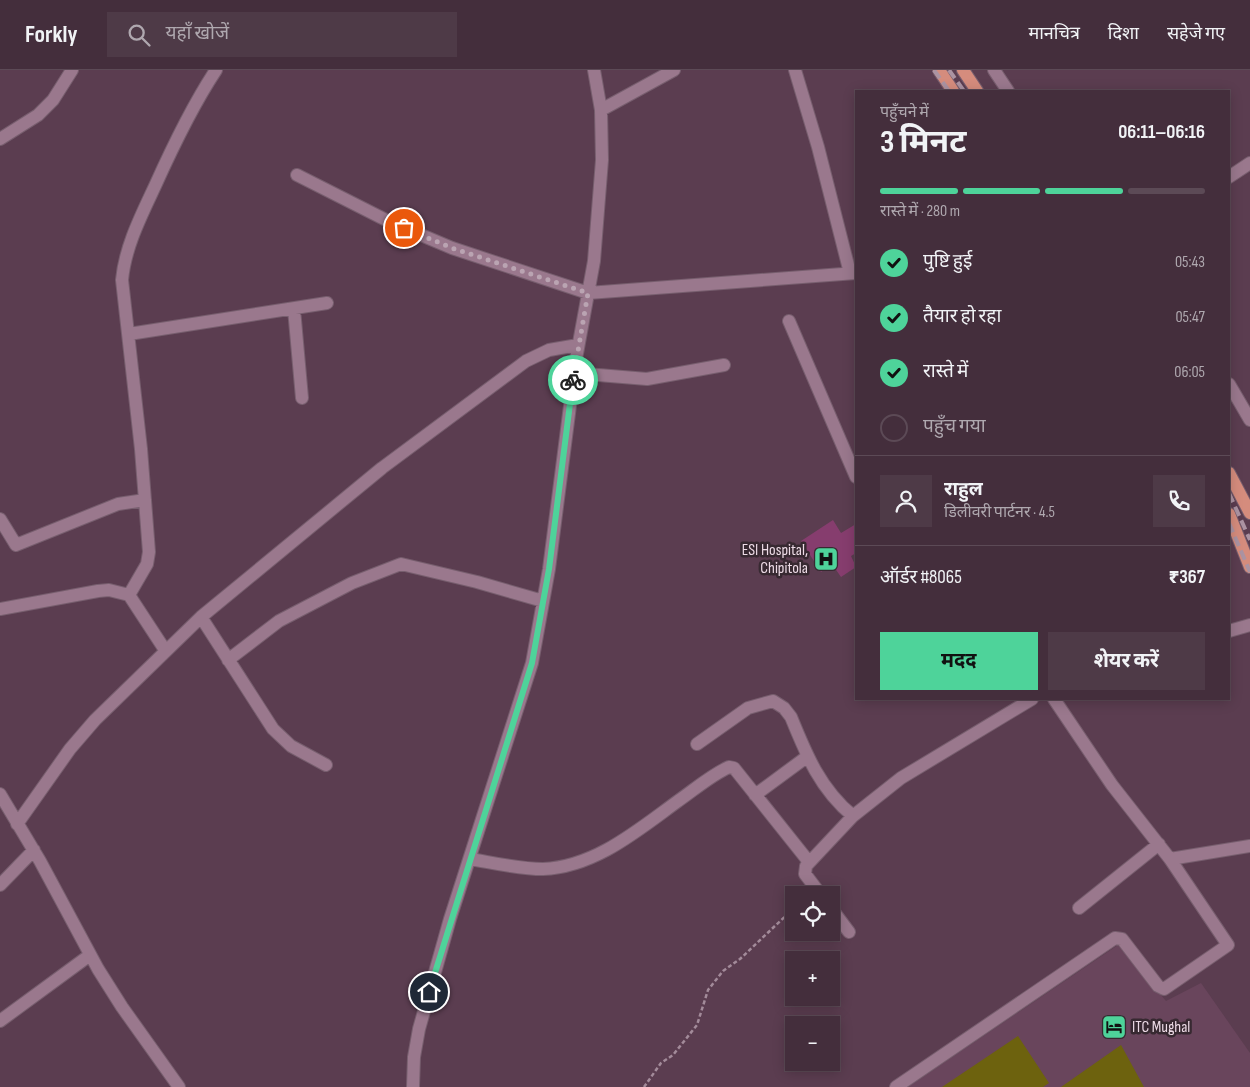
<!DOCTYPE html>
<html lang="hi">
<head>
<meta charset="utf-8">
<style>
  body { margin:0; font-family:"Sofia Sans Condensed","Noto Sans Devanagari",sans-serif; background:#4e3a47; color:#f1f3f6; height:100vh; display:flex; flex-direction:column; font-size:19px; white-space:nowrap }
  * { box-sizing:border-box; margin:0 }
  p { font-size:16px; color:#afa8af }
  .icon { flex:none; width:28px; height:28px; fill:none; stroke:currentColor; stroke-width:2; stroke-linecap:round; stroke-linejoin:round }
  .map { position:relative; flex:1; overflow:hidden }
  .panel { position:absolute; left:855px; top:20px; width:375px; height:610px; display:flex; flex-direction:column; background:#442e3c; border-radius:0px; box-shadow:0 2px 12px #0003,0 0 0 1px #5c4a56 }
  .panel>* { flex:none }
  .tools { position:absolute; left:785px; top:816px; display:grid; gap:10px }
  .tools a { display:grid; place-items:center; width:55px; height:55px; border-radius:0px; background:#442e3c; box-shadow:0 2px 12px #0003,0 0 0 1px #5c4a56; font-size:25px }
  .pin { position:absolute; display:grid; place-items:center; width:42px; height:42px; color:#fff; margin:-21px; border:2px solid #fff; border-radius:50%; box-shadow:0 1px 5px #0007 }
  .courier { position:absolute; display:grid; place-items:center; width:50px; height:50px; margin:-25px; border:4px solid #4ed39a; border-radius:50%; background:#fff; color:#222; box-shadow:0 1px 6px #0007 }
  .head em { font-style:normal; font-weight:700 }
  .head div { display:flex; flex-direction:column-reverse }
  .head { display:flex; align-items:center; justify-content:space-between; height:85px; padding:0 25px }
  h1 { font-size:32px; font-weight:700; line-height:38px }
  .bar { display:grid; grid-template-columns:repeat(4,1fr); gap:8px 5px; align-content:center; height:60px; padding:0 25px }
  .bar i { height:6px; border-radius:4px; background:#5c4a56 }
  .bar .current { background:#4ed39a }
  .bar p { grid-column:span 4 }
  .line { display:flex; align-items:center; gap:12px; padding:0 25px; border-top:1px solid #5c4a56 }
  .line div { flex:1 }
  .round { display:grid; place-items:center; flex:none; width:52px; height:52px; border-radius:0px; background:#4e3a47 }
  ol { padding:0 25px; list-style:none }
  li { display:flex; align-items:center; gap:15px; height:55px }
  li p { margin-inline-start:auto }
  li .icon { padding:5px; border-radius:50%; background:#4ed39a; color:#111; stroke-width:4 }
  li:last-child { color:#afa8af }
  li i { width:28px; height:28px; border:2px solid #5c4a56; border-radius:50% }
  .button { display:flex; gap:10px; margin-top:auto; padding:10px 25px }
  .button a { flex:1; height:58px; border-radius:0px; background:#4ed39a; color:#111; font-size:20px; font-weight:700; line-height:58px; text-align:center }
  .button a+a { background:#4e3a47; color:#f1f3f6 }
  header { display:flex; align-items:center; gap:30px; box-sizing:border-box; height:70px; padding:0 25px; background:#442e3c; border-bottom:1px solid #5c4a56 }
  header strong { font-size:24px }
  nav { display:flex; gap:28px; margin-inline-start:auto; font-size:18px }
  .search { width:350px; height:45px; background:#4e3a47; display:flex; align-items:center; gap:12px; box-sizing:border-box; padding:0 18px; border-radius:0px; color:#afa8af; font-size:19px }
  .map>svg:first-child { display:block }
</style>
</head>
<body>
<header>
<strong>Forkly</strong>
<div class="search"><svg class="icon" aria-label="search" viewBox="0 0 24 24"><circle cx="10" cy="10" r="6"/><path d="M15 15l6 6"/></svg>यहाँ खोजें</div>
<nav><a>मानचित्र</a><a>दिशा</a><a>सहेजे गए</a></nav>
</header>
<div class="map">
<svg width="1250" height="1017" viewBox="0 0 1250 1017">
  <rect width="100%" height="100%" fill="#5b3d50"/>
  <path fill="#69455c" d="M 1118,875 L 1166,931 L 1201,913 L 1250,983 L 1250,1017 L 908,1017 Z"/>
  <path fill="#6d620e" d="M 1018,966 L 1049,1013 L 1043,1017 L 942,1017 Z
    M 1121,975 L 1144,1017 L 1061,1017 Z"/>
  <path fill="#863d6e" d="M 833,450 L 841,463 L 856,454 L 856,483 L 851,486 L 856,497 L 841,507 L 832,494 L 821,502 L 801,471 Z"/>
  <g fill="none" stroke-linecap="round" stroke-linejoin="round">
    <defs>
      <path id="minor" d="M 795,0 L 818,77 L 850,203
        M 994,0 L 1008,21
        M 601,40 L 674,0
        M 0,69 L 38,45 L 53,30 L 72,0
        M 297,105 L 388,151 L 452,178 L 588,223 L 856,203
        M 1229,107 L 1250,93
        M 294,239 L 302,328
        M 789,251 L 856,407
        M 129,264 L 327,233
        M 574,303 L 647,309 L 724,295
        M 1229,314 L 1250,350
        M 0,449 L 16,475 L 118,434 L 145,430
        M 0,539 L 98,521 L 109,520 L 129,525
        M 201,547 L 273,659 L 291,676 L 326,695
        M 1229,561 L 1250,555
        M 165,580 L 129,525 L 147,494 L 149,482 L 141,379 L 122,210 C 125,177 141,146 155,116 C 173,76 192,36 216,0
        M 228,590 L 279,551 L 352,513 L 401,494 L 477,512 L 543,531
        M 697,674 L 748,638 L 773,631 L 784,638 L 791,647 C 806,684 820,719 853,746
        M 0,724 L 40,791 L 98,899 L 122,937 L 179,1017
        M 755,725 L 808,686
        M 17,754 L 70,679 L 95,650 L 201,547 L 382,398 L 526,291 L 549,280 L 578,275
        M 471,789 C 494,793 519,799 543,799 C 595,797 638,760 678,731 C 694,720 711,705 729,697 L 734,698 L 809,792
        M 1170,789 L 1250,776
        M 0,815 L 34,780
        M 821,825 L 805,804 L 806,796 L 853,746 L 901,708 L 1032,629
        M 831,838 L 849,862
        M 1079,838 L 1159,774
        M 0,951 L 90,885
        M 413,1017 L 414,987 L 419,959 L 450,849 L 532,593 L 549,499 L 576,289 L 594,191 L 602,90 L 601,40 L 594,0
        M 896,1017 L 1115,868 L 1122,869 L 1158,916 L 1164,919 L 1228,875 L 1170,789 L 1112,715 L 1054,629"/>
      <path id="primary" d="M 939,0 L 953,21
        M 963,0 L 977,21
        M 1229,403 L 1250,443
        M 1229,444 L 1250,497"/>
    </defs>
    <use href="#minor" stroke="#775e6e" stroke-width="14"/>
    <use href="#primary" stroke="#775e6e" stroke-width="14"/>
    <path stroke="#a38b9a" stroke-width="2.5" stroke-dasharray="4 2.5" stroke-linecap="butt" d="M 644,1017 L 661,993 L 673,985 L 697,955 L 708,920 L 723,901 L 740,889 L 794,838"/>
    <use href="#minor" stroke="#9a788d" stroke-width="12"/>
    <use href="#primary" stroke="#d58c7d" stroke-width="12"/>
    <path stroke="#ab93a2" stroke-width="4" stroke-dasharray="10 5" stroke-linecap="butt" d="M 934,0 L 949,21
      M 949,0 L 964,21
      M 1229,423 L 1250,470
      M 1229,453 L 1250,502"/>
  </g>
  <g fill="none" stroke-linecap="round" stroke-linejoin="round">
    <path stroke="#baa4b2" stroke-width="5" stroke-dasharray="0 9" d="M 404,158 L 452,178 L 588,223 L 573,310"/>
    <path stroke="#4ed39a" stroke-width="6" d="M 429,922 L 532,593 L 549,499 L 573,310"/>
  </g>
  <defs>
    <symbol id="hospital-square" viewBox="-11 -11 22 22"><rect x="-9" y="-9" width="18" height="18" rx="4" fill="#4ed39a" stroke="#372931"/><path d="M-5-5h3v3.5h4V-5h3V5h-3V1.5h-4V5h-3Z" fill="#111"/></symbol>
    <symbol id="hotel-square" viewBox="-11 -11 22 22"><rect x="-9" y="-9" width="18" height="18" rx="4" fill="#4ed39a" stroke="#372931"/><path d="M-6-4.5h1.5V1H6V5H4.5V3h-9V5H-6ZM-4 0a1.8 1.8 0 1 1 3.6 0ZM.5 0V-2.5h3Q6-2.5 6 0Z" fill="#111"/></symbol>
  </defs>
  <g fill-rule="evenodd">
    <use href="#hospital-square" x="812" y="475" width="28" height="28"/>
    <use href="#hotel-square" x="1100" y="943" width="28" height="28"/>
  </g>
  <g text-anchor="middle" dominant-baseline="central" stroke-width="5" stroke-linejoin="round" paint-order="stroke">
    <g font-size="16" fill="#eddbe6" stroke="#372931" text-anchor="end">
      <text x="808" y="480">ESI Hospital,<tspan x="808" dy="18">Chipitola</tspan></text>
      <text x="1132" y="957" text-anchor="start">ITC Mughal</text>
    </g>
  </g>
</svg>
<div class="tools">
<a><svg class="icon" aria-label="locate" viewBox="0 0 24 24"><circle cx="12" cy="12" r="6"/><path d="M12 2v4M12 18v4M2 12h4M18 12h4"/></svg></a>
<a>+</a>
<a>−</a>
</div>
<div class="pin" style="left:404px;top:158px;background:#ea580c"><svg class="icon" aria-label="bag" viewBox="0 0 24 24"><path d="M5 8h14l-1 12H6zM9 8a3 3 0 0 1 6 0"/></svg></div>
<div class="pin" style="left:429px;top:922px;background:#1f2937"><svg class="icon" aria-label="home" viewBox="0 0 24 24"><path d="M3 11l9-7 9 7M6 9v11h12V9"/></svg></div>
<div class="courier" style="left:573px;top:310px"><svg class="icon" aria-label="bike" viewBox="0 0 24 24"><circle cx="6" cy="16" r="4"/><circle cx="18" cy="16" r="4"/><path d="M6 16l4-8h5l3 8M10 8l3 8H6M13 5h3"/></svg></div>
<section class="panel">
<div class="head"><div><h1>3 मिनट</h1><p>पहुँचने में</p></div><em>06:11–06:16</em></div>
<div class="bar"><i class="current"></i><i class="current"></i><i class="current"></i><i></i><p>रास्ते में · 280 m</p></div>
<ol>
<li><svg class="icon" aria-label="check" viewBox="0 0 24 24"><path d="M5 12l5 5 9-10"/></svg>पुष्टि हुई<p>05:43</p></li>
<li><svg class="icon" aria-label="check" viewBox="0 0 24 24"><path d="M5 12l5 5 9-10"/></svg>तैयार हो रहा<p>05:47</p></li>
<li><svg class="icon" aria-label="check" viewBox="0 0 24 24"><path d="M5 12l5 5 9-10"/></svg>रास्ते में<p>06:05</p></li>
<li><i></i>पहुँच गया</li>
</ol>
<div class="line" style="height:90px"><a class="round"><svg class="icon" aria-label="person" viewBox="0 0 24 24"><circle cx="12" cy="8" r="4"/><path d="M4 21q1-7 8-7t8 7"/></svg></a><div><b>राहुल</b><p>डिलीवरी पार्टनर · 4.5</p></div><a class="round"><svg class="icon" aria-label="phone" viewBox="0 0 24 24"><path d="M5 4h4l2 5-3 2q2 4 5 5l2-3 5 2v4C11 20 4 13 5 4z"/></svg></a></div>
<div class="line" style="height:65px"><div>ऑर्डर #8065</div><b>₹367</b></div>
<div class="button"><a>मदद</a><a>शेयर करें</a></div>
</section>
</div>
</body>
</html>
